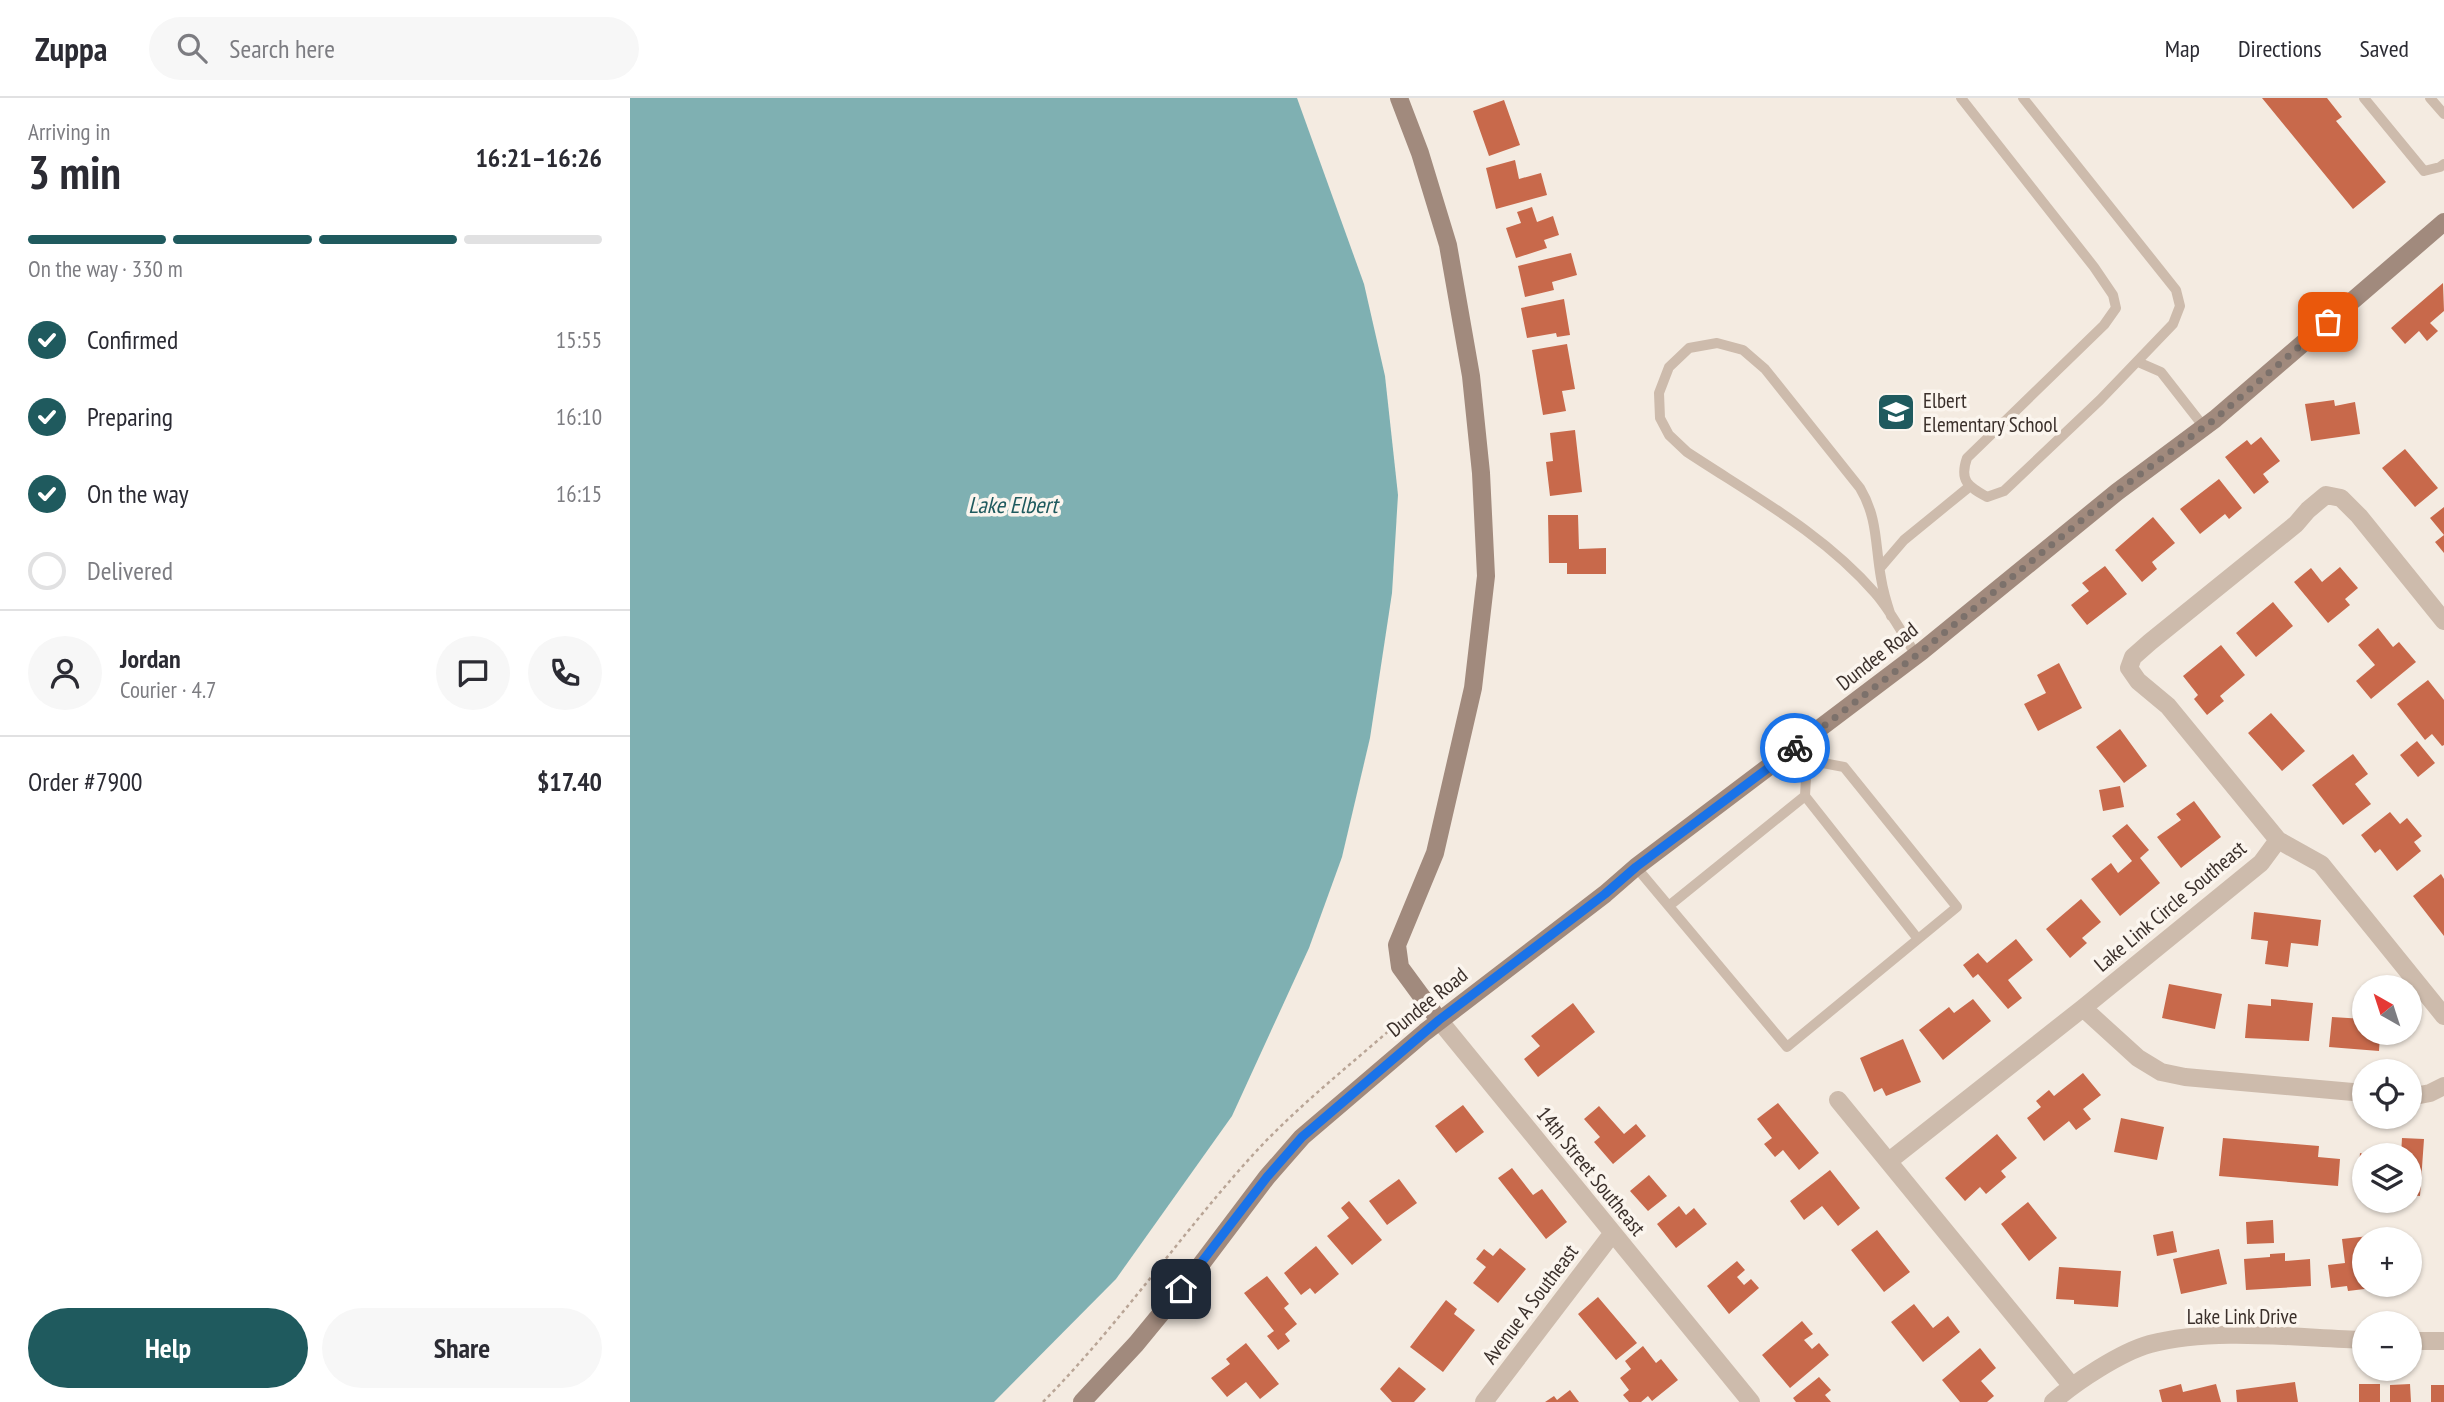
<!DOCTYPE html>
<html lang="en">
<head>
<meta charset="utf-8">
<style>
  body { margin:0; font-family:"PT Sans Narrow",sans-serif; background:#f7f7f7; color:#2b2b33; height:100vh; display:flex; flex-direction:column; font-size:26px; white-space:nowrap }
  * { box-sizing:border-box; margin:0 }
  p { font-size:23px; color:#7c7c81 }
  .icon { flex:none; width:38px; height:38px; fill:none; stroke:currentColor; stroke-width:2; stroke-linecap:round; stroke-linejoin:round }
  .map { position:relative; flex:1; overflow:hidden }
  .side { display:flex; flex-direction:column; background:#fff; width:630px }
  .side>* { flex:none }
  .needle { width:46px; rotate:321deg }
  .controls { position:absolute; left:1722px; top:877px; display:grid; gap:14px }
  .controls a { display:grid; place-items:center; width:70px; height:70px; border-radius:50%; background:#fff; box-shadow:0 2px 5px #0004; font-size:35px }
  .pin { position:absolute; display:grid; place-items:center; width:60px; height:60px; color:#fff; margin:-30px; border-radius:14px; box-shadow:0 4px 10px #0006 }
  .courier { position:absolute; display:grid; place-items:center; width:70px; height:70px; margin:-35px; border:5px solid #1a73e8; border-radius:50%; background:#fff; color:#222; box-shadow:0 2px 9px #0007 }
  .summary em { font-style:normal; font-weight:600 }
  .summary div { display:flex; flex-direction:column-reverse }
  .summary { display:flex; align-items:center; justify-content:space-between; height:119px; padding:0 28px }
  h1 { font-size:46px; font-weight:600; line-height:52px }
  .bar { display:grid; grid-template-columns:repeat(4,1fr); gap:10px 7px; align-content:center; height:84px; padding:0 28px }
  .bar i { height:9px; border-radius:5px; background:#e1e1e2 }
  .bar .on { background:#1f5a5e }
  .bar p { grid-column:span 4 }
  .line { display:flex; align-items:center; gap:18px; padding:0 28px; border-top:2px solid #e1e1e2 }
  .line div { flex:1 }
  .round { display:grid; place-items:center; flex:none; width:74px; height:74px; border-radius:37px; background:#f7f7f7 }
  ol { padding:0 28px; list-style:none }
  li { display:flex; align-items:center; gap:21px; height:77px }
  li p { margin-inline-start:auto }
  li .icon { padding:7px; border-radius:50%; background:#1f5a5e; color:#fff; stroke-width:4 }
  li:last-child { color:#7c7c81 }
  li i { width:38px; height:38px; border:4px solid #e1e1e2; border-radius:50% }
  .action { display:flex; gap:14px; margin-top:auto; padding:14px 28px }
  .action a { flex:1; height:80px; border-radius:42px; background:#1f5a5e; color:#fff; font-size:28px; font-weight:600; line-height:80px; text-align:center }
  .action a+a { background:#f7f7f7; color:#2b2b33 }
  header { display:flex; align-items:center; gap:42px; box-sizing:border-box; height:98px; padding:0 35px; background:#fff; border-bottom:2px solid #e1e1e2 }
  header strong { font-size:33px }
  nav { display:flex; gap:38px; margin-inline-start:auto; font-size:24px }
  .search { width:490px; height:63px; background:#f7f7f7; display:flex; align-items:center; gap:18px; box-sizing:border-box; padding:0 24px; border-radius:38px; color:#7c7c81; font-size:26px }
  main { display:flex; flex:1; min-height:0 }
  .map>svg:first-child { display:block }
</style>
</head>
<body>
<header>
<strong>Zuppa</strong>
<div class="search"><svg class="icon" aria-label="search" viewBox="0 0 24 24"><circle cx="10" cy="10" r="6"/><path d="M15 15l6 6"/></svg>Search here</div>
<nav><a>Map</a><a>Directions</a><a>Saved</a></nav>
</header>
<main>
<section class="side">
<div class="summary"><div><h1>3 min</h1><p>Arriving in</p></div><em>16:21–16:26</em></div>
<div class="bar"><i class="on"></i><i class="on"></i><i class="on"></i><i></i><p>On the way · 330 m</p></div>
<ol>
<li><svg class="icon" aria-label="check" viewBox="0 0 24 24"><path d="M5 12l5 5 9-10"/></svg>Confirmed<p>15:55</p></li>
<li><svg class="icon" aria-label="check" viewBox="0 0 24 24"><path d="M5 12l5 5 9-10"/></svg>Preparing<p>16:10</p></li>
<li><svg class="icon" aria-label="check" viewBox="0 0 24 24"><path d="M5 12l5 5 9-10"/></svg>On the way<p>16:15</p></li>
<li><i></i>Delivered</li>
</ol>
<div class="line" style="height:126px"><a class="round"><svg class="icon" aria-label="person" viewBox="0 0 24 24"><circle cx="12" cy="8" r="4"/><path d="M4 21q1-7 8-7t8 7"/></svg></a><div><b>Jordan</b><p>Courier · 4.7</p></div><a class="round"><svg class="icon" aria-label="chat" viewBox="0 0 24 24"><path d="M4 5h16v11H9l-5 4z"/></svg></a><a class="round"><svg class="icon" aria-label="phone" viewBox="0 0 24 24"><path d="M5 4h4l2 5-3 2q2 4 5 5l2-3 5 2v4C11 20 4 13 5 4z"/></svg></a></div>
<div class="line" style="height:91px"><div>Order #7900</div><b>$17.40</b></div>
<div class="action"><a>Help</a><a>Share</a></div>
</section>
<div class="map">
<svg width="1814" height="1304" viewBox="0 0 1814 1304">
  <rect width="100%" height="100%" fill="#f4ebe1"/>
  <path fill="#7fb0b2" d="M 0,0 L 667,0 L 734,186 L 755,278 L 768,397 L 762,495 L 740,640 L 712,759 L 679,850 L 602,1018 L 486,1181 L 364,1304 L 0,1304 Z"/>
  <path fill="#c8694b" d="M 1632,0 L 1697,0 L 1712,19 L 1706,23 L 1756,84 L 1723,111 Z
    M 874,2 L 890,47 L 859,58 L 843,13 Z
    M 885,62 L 889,81 L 911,75 L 917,97 L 866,111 L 856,70 Z
    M 902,109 L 907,124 L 923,118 L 929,137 L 914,142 L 917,150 L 886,160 L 876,130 L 891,125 L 887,114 Z
    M 941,155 L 947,177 L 922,184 L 924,192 L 895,199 L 888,168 Z
    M 1813,185 L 1814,213 L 1800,225 L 1808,233 L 1797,243 L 1789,233 L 1775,246 L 1761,230 Z
    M 934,201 L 940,237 L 927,239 L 926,235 L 897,240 L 891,210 Z
    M 937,246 L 945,291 L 932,293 L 936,313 L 913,317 L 902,252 Z
    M 1704,302 L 1705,308 L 1725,304 L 1730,336 L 1681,343 L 1675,306 Z
    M 945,332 L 952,394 L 920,398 L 916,364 L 923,363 L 920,335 Z
    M 1631,339 L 1650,363 L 1633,376 L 1639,384 L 1624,396 L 1595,359 L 1617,342 L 1621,347 Z
    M 1775,351 L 1808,390 L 1785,409 L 1752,370 Z
    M 1589,381 L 1612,410 L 1599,421 L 1595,416 L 1570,436 L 1550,411 Z
    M 1814,409 L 1814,455 L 1805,444 L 1814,437 L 1800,420 Z
    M 918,417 L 948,417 L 949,451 L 976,450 L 976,476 L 937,476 L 937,465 L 919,465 Z
    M 1523,419 L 1545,445 L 1522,464 L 1527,471 L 1512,484 L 1485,452 Z
    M 1475,468 L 1497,496 L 1457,527 L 1441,507 L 1459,493 L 1452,485 Z
    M 1710,469 L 1728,490 L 1715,501 L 1720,507 L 1698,525 L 1664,484 L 1681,470 L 1692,484 Z
    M 1643,504 L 1663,528 L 1626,559 L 1606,535 Z
    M 1748,530 L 1763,549 L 1769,544 L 1786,564 L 1741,601 L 1726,583 L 1745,567 L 1728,547 Z
    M 1591,547 L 1615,577 L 1590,598 L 1594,603 L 1577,617 L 1564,601 L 1568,597 L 1553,578 Z
    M 1429,565 L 1452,610 L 1408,633 L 1394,606 L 1416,595 L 1407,577 Z
    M 1798,582 L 1814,602 L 1814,647 L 1812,648 L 1802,636 L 1795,642 L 1767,606 Z
    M 1641,615 L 1675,653 L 1652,673 L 1618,635 Z
    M 1490,631 L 1517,668 L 1494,685 L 1466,649 Z
    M 1787,643 L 1805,665 L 1788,679 L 1770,657 Z
    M 1723,656 L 1738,676 L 1725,686 L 1741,706 L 1713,727 L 1682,687 Z
    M 1490,688 L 1494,709 L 1473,713 L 1469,692 Z
    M 1564,703 L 1591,739 L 1551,770 L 1527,739 L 1551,722 L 1546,716 Z
    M 1760,714 L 1770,726 L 1777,720 L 1792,738 L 1784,744 L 1791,753 L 1767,773 L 1750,751 L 1745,755 L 1731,737 Z
    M 1497,726 L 1519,752 L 1510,760 L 1530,785 L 1490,818 L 1461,781 L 1481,765 L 1488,775 L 1502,763 L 1482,738 Z
    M 1811,776 L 1814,781 L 1814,838 L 1783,798 Z
    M 1451,801 L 1471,824 L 1452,840 L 1457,845 L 1440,860 L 1416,831 Z
    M 1624,814 L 1691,822 L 1688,848 L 1661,845 L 1658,869 L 1635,866 L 1638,843 L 1621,841 Z
    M 1386,841 L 1403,862 L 1378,882 L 1392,900 L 1378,911 L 1348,876 L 1343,880 L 1333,867 L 1348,855 L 1357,865 Z
    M 1539,886 L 1592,896 L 1585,931 L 1532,920 Z
    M 1343,901 L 1361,923 L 1313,962 L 1289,932 L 1319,909 L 1324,915 Z
    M 1641,901 L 1683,905 L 1679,943 L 1615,940 L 1618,906 L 1641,908 Z
    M 943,905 L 965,934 L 908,979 L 894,961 L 910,948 L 901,938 Z
    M 1702,919 L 1734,921 L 1734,934 L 1769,934 L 1769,938 L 1750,936 L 1749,953 L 1699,949 Z
    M 1273,941 L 1291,984 L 1256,998 L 1252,990 L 1244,994 L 1230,960 Z
    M 1453,975 L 1471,997 L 1453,1011 L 1461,1021 L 1446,1032 L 1439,1023 L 1414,1043 L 1397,1020 L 1411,1009 L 1406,1003 L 1419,992 L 1424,998 Z
    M 1148,1005 L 1189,1055 L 1169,1072 L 1153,1052 L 1145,1059 L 1134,1046 L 1142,1040 L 1127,1021 Z
    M 833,1007 L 854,1034 L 826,1055 L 805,1028 Z
    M 969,1008 L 994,1036 L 1006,1026 L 1016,1038 L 983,1066 L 964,1044 L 970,1039 L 954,1021 Z
    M 1491,1020 L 1534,1029 L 1527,1062 L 1484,1054 Z
    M 1367,1036 L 1387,1060 L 1371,1073 L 1376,1079 L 1356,1096 L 1350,1089 L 1335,1103 L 1315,1080 Z
    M 1593,1040 L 1689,1048 L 1688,1059 L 1710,1061 L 1708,1088 L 1589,1078 Z
    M 1772,1040 L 1794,1041 L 1790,1098 L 1780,1097 L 1780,1057 L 1771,1057 Z
    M 1730,1055 L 1734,1056 L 1734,1093 L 1727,1093 Z
    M 882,1070 L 903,1097 L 912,1091 L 937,1124 L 916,1141 L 868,1080 Z
    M 1200,1072 L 1230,1110 L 1208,1128 L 1192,1108 L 1174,1122 L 1160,1103 Z
    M 1019,1077 L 1037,1098 L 1018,1113 L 1000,1093 Z
    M 769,1081 L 787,1105 L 757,1127 L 739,1103 Z
    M 719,1103 L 752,1142 L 722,1167 L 697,1138 L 719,1120 L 711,1110 Z
    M 1398,1104 L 1427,1140 L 1399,1163 L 1371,1126 Z
    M 1049,1108 L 1056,1117 L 1064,1110 L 1077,1126 L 1046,1150 L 1027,1126 Z
    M 1643,1122 L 1644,1145 L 1617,1146 L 1616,1124 Z
    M 1247,1132 L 1280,1174 L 1254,1194 L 1221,1152 Z
    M 1543,1133 L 1547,1154 L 1527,1158 L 1523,1137 Z
    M 1739,1138 L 1740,1141 L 1734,1141 L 1734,1186 L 1759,1188 L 1718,1193 L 1717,1188 L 1701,1190 L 1698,1167 L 1715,1165 L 1712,1141 Z
    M 686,1148 L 709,1176 L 685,1196 L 680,1190 L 671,1197 L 654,1175 Z
    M 870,1150 L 896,1171 L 868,1205 L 843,1185 L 856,1169 L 846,1161 L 854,1151 L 863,1158 Z
    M 1589,1151 L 1597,1186 L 1551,1196 L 1543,1161 Z
    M 1655,1155 L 1655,1163 L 1680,1161 L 1681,1188 L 1616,1192 L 1614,1161 L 1640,1159 L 1640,1156 Z
    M 1107,1163 L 1115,1172 L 1107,1179 L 1114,1187 L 1121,1181 L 1129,1190 L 1099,1216 L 1077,1188 Z
    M 1429,1169 L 1491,1173 L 1488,1209 L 1444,1206 L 1444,1202 L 1426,1201 Z
    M 637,1178 L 659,1206 L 654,1210 L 667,1226 L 655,1236 L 660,1243 L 648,1252 L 637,1238 L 644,1233 L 614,1195 Z
    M 968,1199 L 1007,1245 L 986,1262 L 948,1216 Z
    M 816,1202 L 827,1211 L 824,1216 L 845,1232 L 813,1274 L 780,1249 Z
    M 1284,1206 L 1303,1230 L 1318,1218 L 1330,1234 L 1293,1264 L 1261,1224 Z
    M 1172,1223 L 1183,1236 L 1174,1242 L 1182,1251 L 1189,1245 L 1199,1257 L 1160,1290 L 1132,1257 Z
    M 616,1245 L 649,1286 L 630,1301 L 616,1284 L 597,1299 L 581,1280 L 600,1266 L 596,1261 Z
    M 1013,1248 L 1026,1265 L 1031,1261 L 1048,1282 L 1022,1303 L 1018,1298 L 1011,1304 L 999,1304 L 993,1297 L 999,1292 L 990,1280 L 1001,1271 L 995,1263 Z
    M 1350,1250 L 1366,1270 L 1351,1283 L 1364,1298 L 1357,1304 L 1330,1304 L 1312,1282 Z
    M 769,1269 L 796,1291 L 784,1304 L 762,1304 L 750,1291 Z
    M 1189,1279 L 1201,1292 L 1195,1297 L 1201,1304 L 1166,1304 L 1163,1300 Z
    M 1665,1284 L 1668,1304 L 1607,1304 L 1606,1292 Z
    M 1551,1286 L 1553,1294 L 1586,1286 L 1591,1304 L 1532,1304 L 1529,1292 Z
    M 1729,1286 L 1750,1286 L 1750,1304 L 1729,1304 Z
    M 1780,1286 L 1781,1304 L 1760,1304 L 1760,1287 Z
    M 1801,1287 L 1814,1287 L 1814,1304 L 1801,1304 Z
    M 940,1292 L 949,1304 L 915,1304 L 924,1298 L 927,1302 Z"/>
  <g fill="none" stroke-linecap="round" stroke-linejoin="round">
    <path stroke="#b9a596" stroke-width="2.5" stroke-dasharray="3.5 3.5" stroke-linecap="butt" d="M 413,1304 C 488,1228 548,1140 620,1060 C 665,1010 718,969 769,924"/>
    <path stroke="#cdbbac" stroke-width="10" d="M 1331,0 L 1464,169 L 1483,197 L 1486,210 L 1474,227 L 1337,360 C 1329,383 1338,388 1357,399 L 1374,393 L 1470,302 L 1543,226 L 1550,208 L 1546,192 L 1393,0
      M 1734,0 L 1794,73 L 1810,69 L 1814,66
      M 1800,0 L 1814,16
      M 1508,264 L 1531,274 L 1574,329
      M 1250,470 L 1274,442 L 1339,389
      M 1261,518 C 1257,506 1253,493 1251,480 C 1245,447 1248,420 1230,390 L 1135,271 L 1113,252 L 1087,245 L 1059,250 L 1039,269 L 1029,295 L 1030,320 L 1039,337 L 1057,354 C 1122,397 1193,435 1245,495 C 1261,513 1273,537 1286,557
      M 1177,662 L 1175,698 L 1288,841
      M 1006,769 L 1157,949 L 1327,809 L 1214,669 L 1177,662 L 1166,650
      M 1040,807 L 1175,698"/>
    <path stroke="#cdbbac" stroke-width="18" d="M 1814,523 L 1729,418 L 1711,400 L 1696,397 L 1678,412 L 1666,426 L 1520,544 L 1503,559 L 1499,570 L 1508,583 L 1538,608 L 1648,742 L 1691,766 L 1814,918
      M 1453,910 L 1508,960 L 1531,974 L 1555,979 L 1734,995
      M 809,922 L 1121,1304
      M 1780,999 L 1800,995 L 1814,988
      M 1208,1002 L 1441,1287
      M 1259,1063 L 1453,910 L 1631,765 L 1648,742
      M 1780,1243 L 1814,1243
      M 854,1304 L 982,1136
      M 1423,1304 C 1445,1284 1491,1254 1520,1246 C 1584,1229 1667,1240 1734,1242"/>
    <path stroke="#a18a7d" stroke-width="18" d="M 769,0 L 790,55 L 818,147 L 841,278 L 851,375 L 856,478 L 843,590 L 805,755 L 767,847 L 770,869 L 809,922
      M 452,1304 L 506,1246 L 566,1173 L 637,1079 L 672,1039 L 795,934 L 975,796 L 1006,769 L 1292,553 L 1487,394 L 1585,321 L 1814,124"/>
  </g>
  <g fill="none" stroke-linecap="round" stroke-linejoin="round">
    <path stroke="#7c716b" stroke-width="7" stroke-dasharray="0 12.6" d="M 1165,650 L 1292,553 L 1486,394 L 1585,321 L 1698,224"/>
    <path stroke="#1a73e8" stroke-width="9" d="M 551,1191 L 637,1079 L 672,1039 L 809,922 L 975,796 L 1006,769 L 1165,650"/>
  </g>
  <defs>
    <symbol id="school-square" viewBox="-11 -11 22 22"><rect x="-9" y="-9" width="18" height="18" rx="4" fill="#1f5a5e" stroke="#fbf5ee"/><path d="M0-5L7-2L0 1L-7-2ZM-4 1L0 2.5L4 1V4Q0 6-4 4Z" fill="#fff"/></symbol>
  </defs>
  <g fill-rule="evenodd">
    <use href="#school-square" x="1244" y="292" width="44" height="44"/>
  </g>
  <g text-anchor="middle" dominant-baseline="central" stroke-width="7" stroke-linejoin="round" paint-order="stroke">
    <g font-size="21" fill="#3b302b" stroke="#fbf5ee" text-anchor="start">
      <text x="1293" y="302">Elbert<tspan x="1293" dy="24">Elementary School</tspan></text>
    </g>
    <g font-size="21" fill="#3b302b" stroke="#fbf5ee">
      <text transform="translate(1247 558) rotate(-38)">Dundee Road</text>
      <text transform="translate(1540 808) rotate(-40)">Lake Link Circle Southeast</text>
      <text transform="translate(797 904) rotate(-39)">Dundee Road</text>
      <text transform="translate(961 1073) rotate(51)">14th Street Southeast</text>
      <text transform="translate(900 1206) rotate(-53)">Avenue A Southeast</text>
      <text x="1612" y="1218">Lake Link Drive</text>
    </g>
    <g font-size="23" font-style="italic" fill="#1f5a5e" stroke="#fbf5ee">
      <text x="383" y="406">Lake Elbert</text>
    </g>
  </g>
</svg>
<div class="controls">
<a><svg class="needle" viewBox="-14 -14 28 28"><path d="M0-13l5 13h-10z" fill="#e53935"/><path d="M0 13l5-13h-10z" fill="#7c7c81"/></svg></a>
<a><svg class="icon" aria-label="locate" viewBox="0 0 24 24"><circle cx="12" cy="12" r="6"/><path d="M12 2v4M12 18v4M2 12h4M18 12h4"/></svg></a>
<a><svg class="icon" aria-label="layers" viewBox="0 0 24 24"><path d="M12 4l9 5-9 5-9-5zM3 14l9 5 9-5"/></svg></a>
<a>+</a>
<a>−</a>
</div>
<div class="pin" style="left:1698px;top:224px;background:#ea580c"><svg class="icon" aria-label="bag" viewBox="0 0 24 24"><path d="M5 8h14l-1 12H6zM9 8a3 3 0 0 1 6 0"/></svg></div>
<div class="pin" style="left:551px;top:1191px;background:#1f2937"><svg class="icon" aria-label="home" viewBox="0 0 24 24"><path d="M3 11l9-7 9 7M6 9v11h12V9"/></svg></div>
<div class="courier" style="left:1165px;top:650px"><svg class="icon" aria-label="bike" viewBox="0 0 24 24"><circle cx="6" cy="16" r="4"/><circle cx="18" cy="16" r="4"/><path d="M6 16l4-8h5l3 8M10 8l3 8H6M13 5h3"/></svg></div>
</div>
</main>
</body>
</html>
